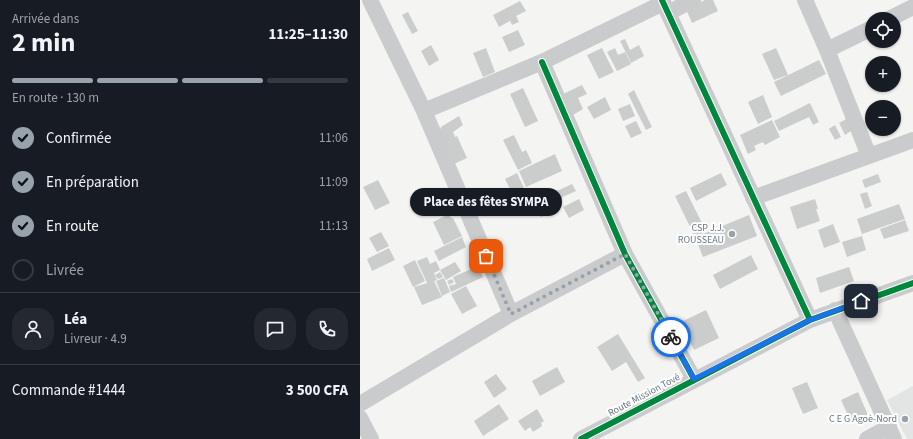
<!DOCTYPE html>
<html lang="fr">
<head>
<meta charset="utf-8">
<style>
  body { margin:0; font-family:"Source Sans 3",sans-serif; background:#242831; color:#f1f3f6; height:100vh; display:flex; flex-direction:column; font-size:15px; white-space:nowrap }
  * { box-sizing:border-box; margin:0 }
  p { font-size:13px; color:#9ea1a6 }
  .icon { flex:none; width:22px; height:22px; fill:none; stroke:currentColor; stroke-width:2; stroke-linecap:round; stroke-linejoin:round }
  .map { position:relative; flex:1; overflow:hidden }
  .panel { display:flex; flex-direction:column; background:#171b24; width:360px }
  .panel>* { flex:none }
  .buttons { position:absolute; left:505px; top:12px; display:grid; gap:8px }
  .buttons a { display:grid; place-items:center; width:36px; height:36px; border-radius:50%; background:#171b24; box-shadow:0 1px 3px #0004; font-size:20px }
  .pin { position:absolute; display:grid; place-items:center; width:34px; height:34px; color:#fff; margin:-17px; border-radius:8px; box-shadow:0 2px 6px #0006 }
  .courier { position:absolute; display:grid; place-items:center; width:40px; height:40px; margin:-20px; border:3px solid #1a73e8; border-radius:50%; background:#fff; color:#222; box-shadow:0 1px 5px #0007 }
  .bubble { position:absolute; height:28px; border-radius:14px; background:#171b24; box-shadow:0 1px 3px #0004; font-size:13px; font-weight:700; line-height:28px; text-align:center }
  .headline em { font-style:normal; font-weight:700 }
  .headline div { display:flex; flex-direction:column-reverse }
  .headline { display:flex; align-items:center; justify-content:space-between; height:68px; padding:0 12px }
  h1 { font-size:26px; font-weight:700; line-height:30px }
  .bar { display:grid; grid-template-columns:repeat(4,1fr); gap:6px 4px; align-content:center; height:48px; padding:0 12px }
  .bar i { height:5px; border-radius:3px; background:#363941 }
  .bar .selected { background:#97a2aa }
  .bar p { grid-column:span 4 }
  .line { display:flex; align-items:center; gap:10px; padding:0 12px; border-top:1px solid #363941 }
  .line div { flex:1 }
  .round { display:grid; place-items:center; flex:none; width:42px; height:42px; border-radius:16px; background:#242831 }
  ol { padding:0 12px; list-style:none }
  li { display:flex; align-items:center; gap:12px; height:44px }
  li p { margin-inline-start:auto }
  li .icon { padding:4px; border-radius:50%; background:#97a2aa; color:#111; stroke-width:4 }
  li:last-child { color:#9ea1a6 }
  li i { width:22px; height:22px; border:2px solid #363941; border-radius:50% }
  main { display:flex; flex:1; min-height:0 }
  .map>svg:first-child { display:block }
</style>
</head>
<body>
<main>
<section class="panel">
<div class="headline"><div><h1>2 min</h1><p>Arrivée dans</p></div><em>11:25–11:30</em></div>
<div class="bar"><i class="selected"></i><i class="selected"></i><i class="selected"></i><i></i><p>En route · 130 m</p></div>
<ol>
<li><svg class="icon" aria-label="check" viewBox="0 0 24 24"><path d="M5 12l5 5 9-10"/></svg>Confirmée<p>11:06</p></li>
<li><svg class="icon" aria-label="check" viewBox="0 0 24 24"><path d="M5 12l5 5 9-10"/></svg>En préparation<p>11:09</p></li>
<li><svg class="icon" aria-label="check" viewBox="0 0 24 24"><path d="M5 12l5 5 9-10"/></svg>En route<p>11:13</p></li>
<li><i></i>Livrée</li>
</ol>
<div class="line" style="height:72px"><a class="round"><svg class="icon" aria-label="person" viewBox="0 0 24 24"><circle cx="12" cy="8" r="4"/><path d="M4 21q1-7 8-7t8 7"/></svg></a><div><b>Léa</b><p>Livreur · 4.9</p></div><a class="round"><svg class="icon" aria-label="chat" viewBox="0 0 24 24"><path d="M4 5h16v11H9l-5 4z"/></svg></a><a class="round"><svg class="icon" aria-label="phone" viewBox="0 0 24 24"><path d="M5 4h4l2 5-3 2q2 4 5 5l2-3 5 2v4C11 20 4 13 5 4z"/></svg></a></div>
<div class="line" style="height:52px"><div>Commande #1444</div><b>3 500 CFA</b></div>
</section>
<div class="map">
<svg width="553" height="439" viewBox="0 0 553 439">
  <rect width="100%" height="100%" fill="#f4f4f3"/>
  <path fill="#e3e4e4" d="M 553,386 L 553,439 L 547,439 L 527,400 Z"/>
  <path fill="#cbcdcd" d="M 345,0 L 353,0 L 358,11 L 332,23 L 326,9 Z
    M 160,1 L 166,11 L 156,16 L 159,22 L 152,25 L 150,21 L 139,27 L 133,15 Z
    M 48,12 L 58,31 L 52,34 L 42,15 Z
    M 158,30 L 165,45 L 149,52 L 142,37 Z
    M 265,39 L 270,50 L 279,45 L 284,56 L 271,63 L 260,41 Z
    M 71,45 L 79,60 L 69,66 L 61,51 Z
    M 126,48 L 135,72 L 123,77 L 113,53 Z
    M 242,48 L 254,72 L 239,79 L 227,55 Z
    M 255,48 L 258,55 L 265,52 L 271,64 L 257,71 L 247,52 Z
    M 416,48 L 428,75 L 414,80 L 402,54 Z
    M 459,60 L 466,74 L 421,96 L 414,82 Z
    M 222,85 L 227,94 L 218,98 L 223,109 L 213,115 L 203,94 Z
    M 163,88 L 178,121 L 165,127 L 150,94 Z
    M 274,90 L 292,127 L 286,130 L 268,94 Z
    M 403,95 L 412,117 L 398,124 L 388,102 Z
    M 245,97 L 251,110 L 234,119 L 227,107 Z
    M 450,103 L 459,122 L 453,125 L 449,117 L 419,131 L 414,121 Z
    M 270,104 L 275,116 L 263,121 L 258,109 Z
    M 99,116 L 103,125 L 93,132 L 95,137 L 97,136 L 107,158 L 94,164 L 79,132 L 81,127 Z
    M 488,118 L 494,129 L 485,135 L 479,123 Z
    M 412,120 L 420,137 L 405,145 L 403,142 L 394,146 L 396,150 L 388,154 L 380,135 Z
    M 276,121 L 282,133 L 271,138 L 265,126 Z
    M 475,125 L 481,137 L 475,140 L 469,129 Z
    M 154,135 L 162,152 L 166,150 L 172,163 L 158,170 L 143,140 Z
    M 195,154 L 202,171 L 166,187 L 159,171 Z
    M 157,173 L 169,199 L 158,205 L 145,179 Z
    M 361,173 L 367,185 L 336,201 L 330,188 Z
    M 518,174 L 521,182 L 505,188 L 502,180 Z
    M 18,180 L 30,203 L 15,210 L 3,187 Z
    M 212,184 L 216,191 L 189,203 L 193,212 L 181,217 L 173,202 Z
    M 326,191 L 346,231 L 338,236 L 389,215 L 397,236 L 343,257 L 335,237 L 315,196 Z
    M 507,192 L 512,206 L 505,209 L 500,194 Z
    M 219,199 L 224,210 L 209,218 L 203,207 Z
    M 455,199 L 458,209 L 456,209 L 460,221 L 437,229 L 430,207 Z
    M 539,204 L 545,219 L 502,234 L 497,219 Z
    M 89,214 L 91,218 L 93,218 L 102,236 L 84,245 L 73,222 Z
    M 545,220 L 549,231 L 524,239 L 520,229 Z
    M 473,224 L 480,242 L 464,248 L 458,230 Z
    M 21,232 L 29,246 L 17,252 L 9,238 Z
    M 502,236 L 506,250 L 487,257 L 482,242 Z
    M 102,237 L 106,247 L 79,261 L 74,251 Z
    M 29,248 L 35,260 L 12,271 L 7,259 Z
    M 391,255 L 398,269 L 360,289 L 353,275 Z
    M 67,257 L 70,264 L 76,261 L 80,270 L 74,273 L 77,280 L 74,281 L 82,297 L 62,305 L 54,287 L 67,283 L 57,261 Z
    M 55,260 L 65,281 L 53,287 L 43,266 Z
    M 95,262 L 101,271 L 86,280 L 80,270 Z
    M 118,266 L 123,277 L 91,292 L 89,286 L 96,284 L 93,277 Z
    M 489,267 L 494,281 L 460,293 L 456,278 Z
    M 80,272 L 83,277 L 78,279 L 75,275 Z
    M 84,278 L 90,292 L 82,296 L 76,281 Z
    M 92,279 L 94,282 L 89,285 L 87,281 Z
    M 106,286 L 117,306 L 102,314 L 91,294 Z
    M 346,310 L 359,338 L 334,350 L 321,322 Z
    M 258,334 L 285,378 L 278,382 L 266,362 L 252,371 L 237,347 Z
    M 197,367 L 205,382 L 180,396 L 172,381 Z
    M 136,374 L 147,389 L 134,398 L 124,382 Z
    M 447,382 L 458,408 L 443,414 L 432,388 Z
    M 498,392 L 508,415 L 491,422 L 481,400 Z
    M 139,404 L 149,419 L 123,436 L 114,421 Z
    M 177,409 L 184,421 L 181,423 L 182,426 L 173,432 L 170,427 L 165,431 L 158,421 Z"/>
  <g fill="none" stroke-linecap="round" stroke-linejoin="round">
    <path stroke="#cacbcc" stroke-width="16" d="M 10,0 L 64,111 L 151,314
      M 302,0 L 450,320
      M 445,0 L 467,50 L 509,156
      M 308,13 L 333,0
      M 529,19 L 553,7
      M 467,50 L 512,28
      M 182,62 L 265,254 L 334,379
      M 64,111 L 182,62 L 303,3
      M 393,198 L 553,140
      M 475,310 L 534,439
      M 0,404 L 151,314 L 265,254
      M 0,418 L 11,439
      M 221,439 L 450,320 L 553,283
      M 507,439 L 529,427"/>
    <defs>
      <path id="cycleway" d="M 302,0 L 450,320
        M 182,62 L 265,254 L 334,379
        M 221,439 L 450,320 L 553,283"/>
    </defs>
    <use href="#cycleway" stroke="#fff" stroke-width="8"/>
    <use href="#cycleway" stroke="#00873e" stroke-width="6"/>
  </g>
  <g fill="none" stroke-linecap="round" stroke-linejoin="round">
    <path stroke="#97a2aa" stroke-width="4" stroke-dasharray="0 7.2" d="M 126,256 L 151,314 L 265,254 L 311,337"/>
    <path stroke="#1a73e8" stroke-width="5" d="M 311,337 L 334,379 L 450,320 L 501,301"/>
  </g>
  <g fill="#97a2aa" stroke="#fff" stroke-width="1.5">
    <circle cx="372" cy="234" r="4"/>
    <circle cx="545" cy="419" r="4"/>
  </g>
  <g text-anchor="middle" dominant-baseline="central" stroke-width="4" stroke-linejoin="round" paint-order="stroke">
    <g font-size="10" fill="#657682" stroke="#fff" text-anchor="end">
      <text x="364" y="228">CSP J.J.<tspan x="364" dy="12">ROUSSEAU</tspan></text>
      <text x="537" y="419">C E G Agoè-Nord</text>
    </g>
    <g font-size="10" fill="#657682" stroke="#fff">
      <text transform="translate(284 395) rotate(-28)">Route Mission Tové</text>
    </g>
  </g>
</svg>
<div class="buttons">
<a><svg class="icon" aria-label="locate" viewBox="0 0 24 24"><circle cx="12" cy="12" r="6"/><path d="M12 2v4M12 18v4M2 12h4M18 12h4"/></svg></a>
<a>+</a>
<a>−</a>
</div>
<div class="pin" style="left:126px;top:256px;background:#ea580c"><svg class="icon" aria-label="bag" viewBox="0 0 24 24"><path d="M5 8h14l-1 12H6zM9 8a3 3 0 0 1 6 0"/></svg></div>
<div class="pin" style="left:501px;top:301px;background:#1f2937"><svg class="icon" aria-label="home" viewBox="0 0 24 24"><path d="M3 11l9-7 9 7M6 9v11h12V9"/></svg></div>
<div class="courier" style="left:311px;top:337px"><svg class="icon" aria-label="bike" viewBox="0 0 24 24"><circle cx="6" cy="16" r="4"/><circle cx="18" cy="16" r="4"/><path d="M6 16l4-8h5l3 8M10 8l3 8H6M13 5h3"/></svg></div>
<div class="bubble" style="left:50px;top:188px;width:152px">Place des fêtes SYMPA</div>
</div>
</main>
</body>
</html>
